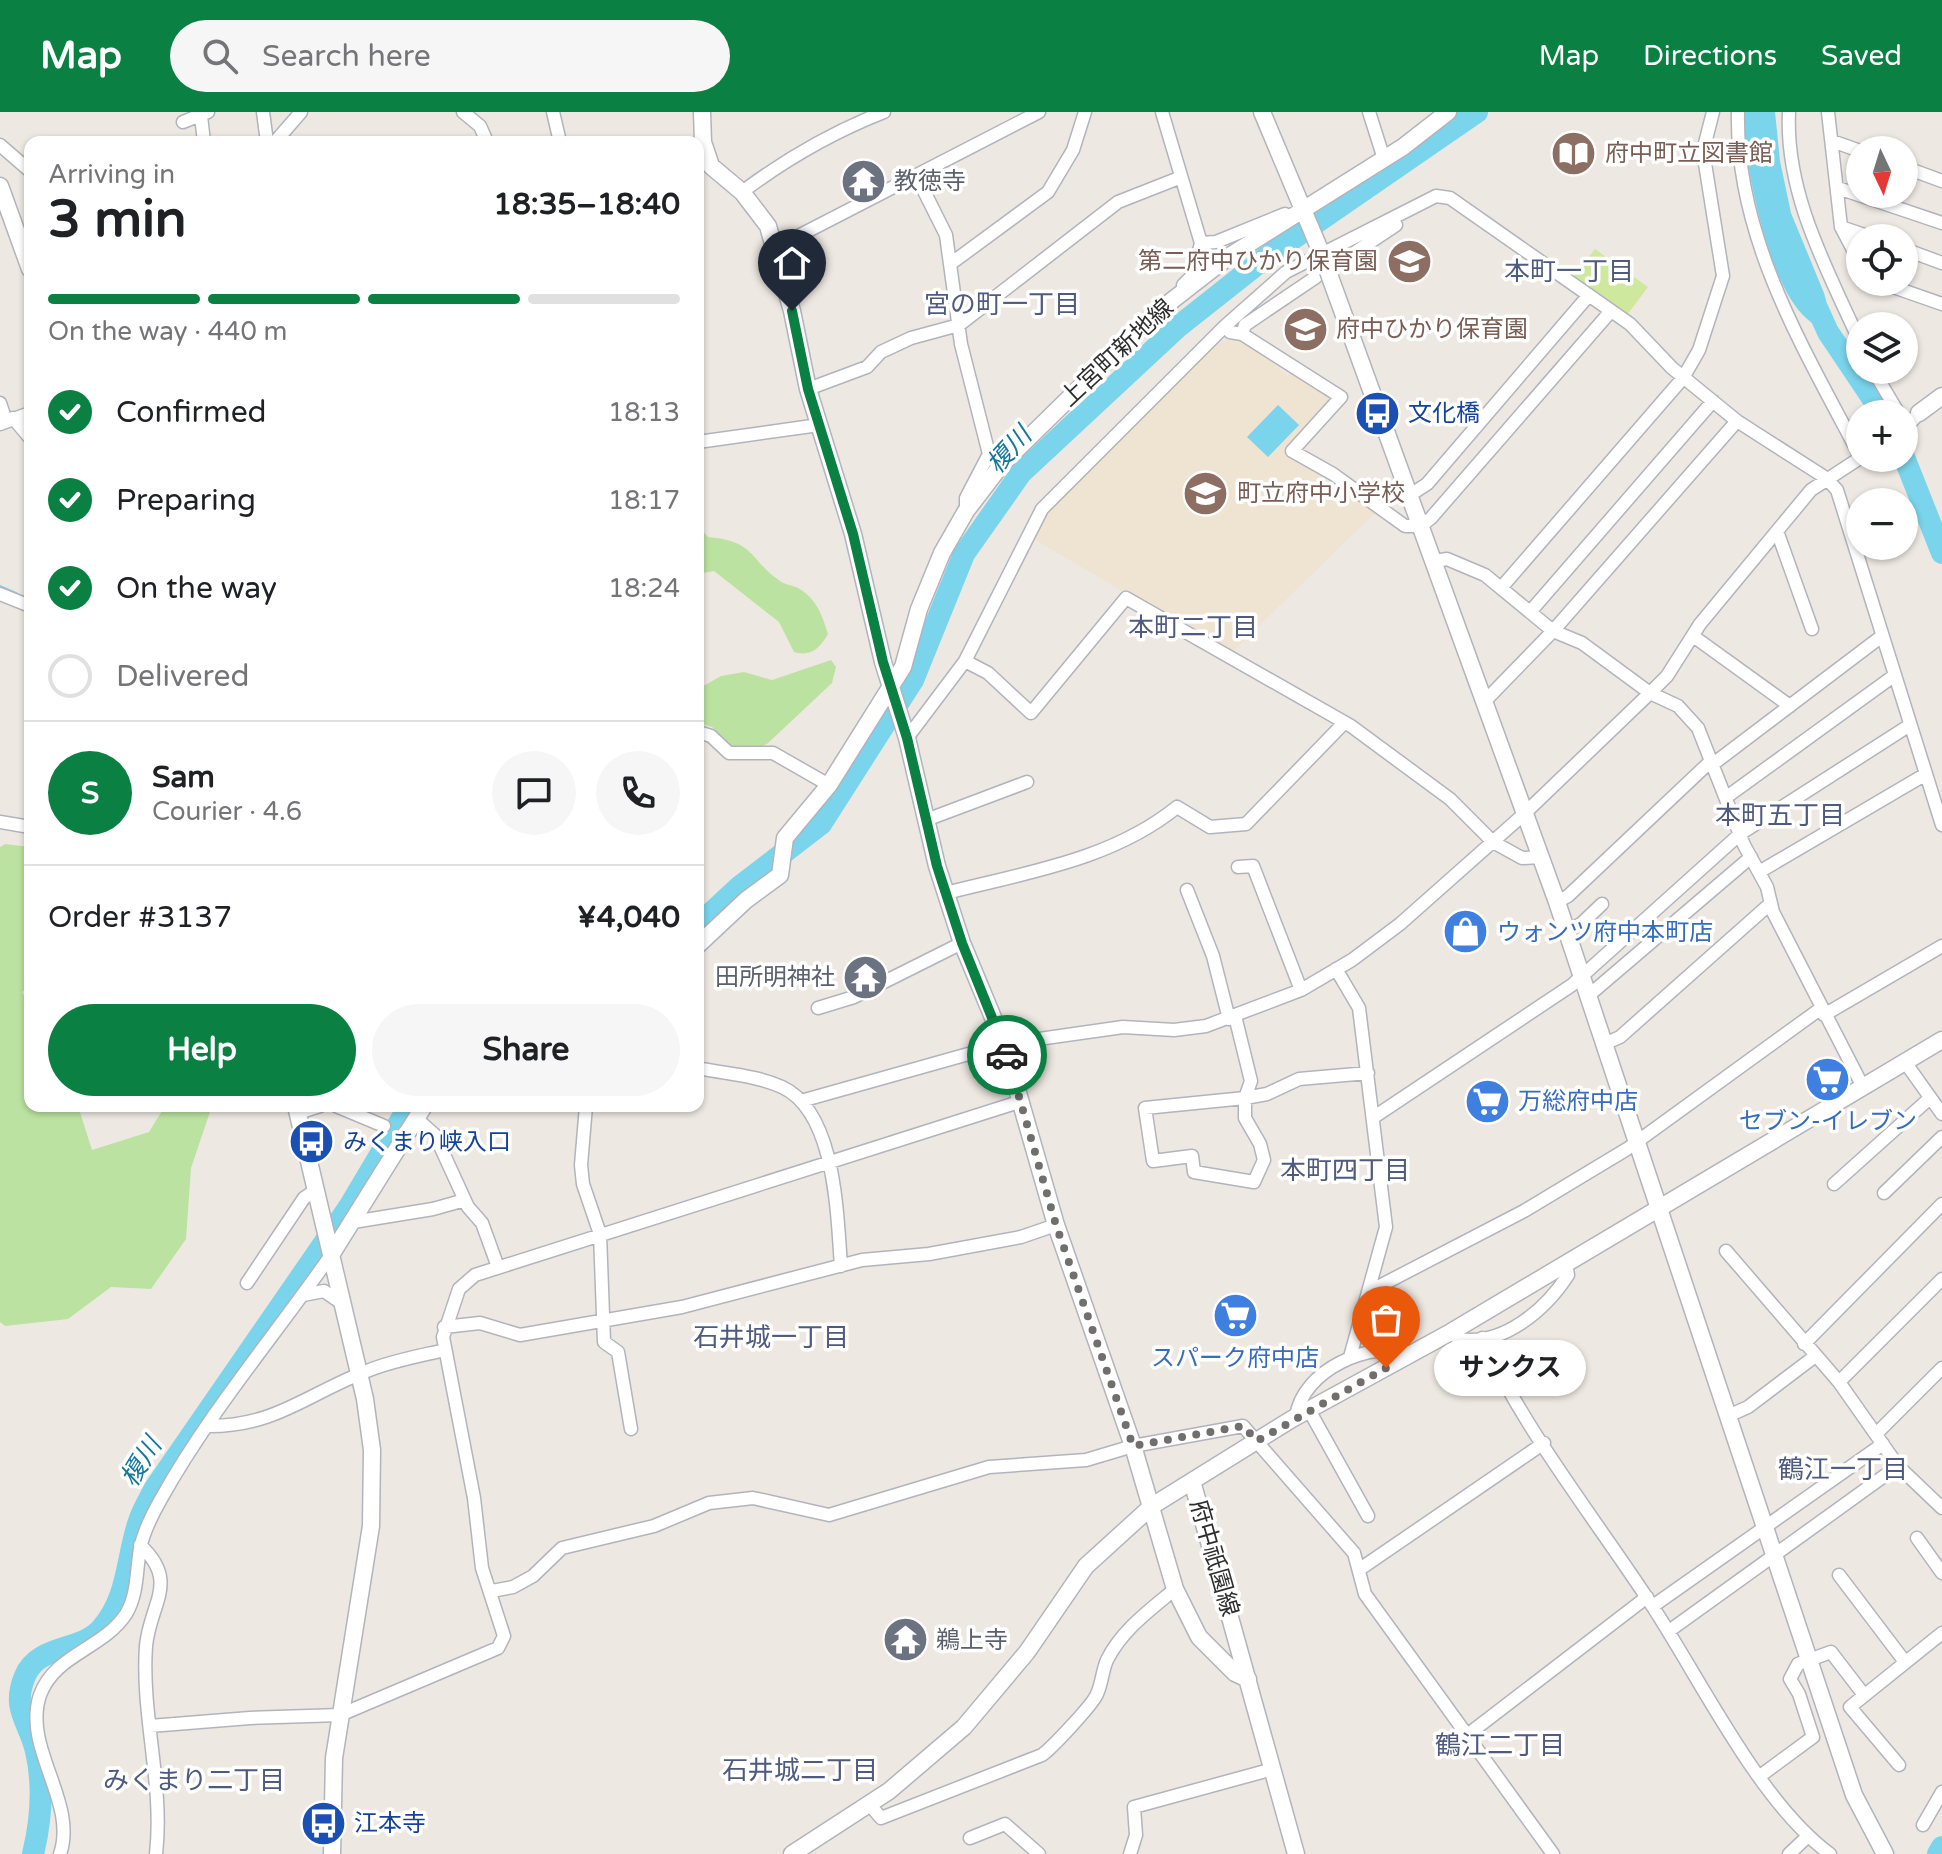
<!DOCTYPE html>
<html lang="en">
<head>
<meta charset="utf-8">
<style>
  body { margin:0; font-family:"Varela Round","Noto Sans JP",sans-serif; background:#f6f6f6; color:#202124; height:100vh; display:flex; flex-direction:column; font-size:30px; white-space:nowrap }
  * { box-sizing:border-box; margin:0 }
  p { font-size:26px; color:#757577 }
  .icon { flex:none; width:44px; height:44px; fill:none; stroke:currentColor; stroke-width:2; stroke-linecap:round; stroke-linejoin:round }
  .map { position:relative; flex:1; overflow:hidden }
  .panel { position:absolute; left:24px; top:24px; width:680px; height:976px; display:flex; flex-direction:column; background:#fff; border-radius:16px; box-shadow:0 2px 6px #0004 }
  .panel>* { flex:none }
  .needle { width:52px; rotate:176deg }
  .controls { position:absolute; left:1846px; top:24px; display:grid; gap:16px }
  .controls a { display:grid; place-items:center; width:72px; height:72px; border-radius:50%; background:#fff; box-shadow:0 2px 6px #0004; font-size:40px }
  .pin { position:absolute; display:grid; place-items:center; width:68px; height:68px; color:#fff; margin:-82px -34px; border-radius:50% 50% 50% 0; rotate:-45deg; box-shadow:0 0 8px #0007 }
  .pin .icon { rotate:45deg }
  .courier { position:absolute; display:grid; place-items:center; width:80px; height:80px; margin:-40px; border:6px solid #0b8043; border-radius:50%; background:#fff; color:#222; box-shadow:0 2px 10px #0007 }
  .bubble { position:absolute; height:56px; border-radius:28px; background:#fff; box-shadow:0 2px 6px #0004; font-size:26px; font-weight:700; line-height:56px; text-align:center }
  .summary em { font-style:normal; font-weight:700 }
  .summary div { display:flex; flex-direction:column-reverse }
  .summary { display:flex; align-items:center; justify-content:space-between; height:136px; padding:0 24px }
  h1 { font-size:52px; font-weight:700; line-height:60px }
  .bar { display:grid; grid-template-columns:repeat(4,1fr); gap:12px 8px; align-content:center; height:96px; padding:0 24px }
  .bar i { height:10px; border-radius:6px; background:#e0e0e0 }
  .bar .current { background:#0b8043 }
  .bar p { grid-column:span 4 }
  .line { display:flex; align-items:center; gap:20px; padding:0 24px; border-top:2px solid #e0e0e0 }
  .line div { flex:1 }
  .round { display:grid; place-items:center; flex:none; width:84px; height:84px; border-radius:42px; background:#f6f6f6 }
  ol { padding:0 24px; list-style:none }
  li { display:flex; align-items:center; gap:24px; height:88px }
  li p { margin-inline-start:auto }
  li .icon { padding:8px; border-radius:50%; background:#0b8043; color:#fff; stroke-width:4 }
  li:last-child { color:#757577 }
  li i { width:44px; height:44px; border:4px solid #e0e0e0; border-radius:50% }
  .action { display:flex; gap:16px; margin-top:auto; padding:16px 24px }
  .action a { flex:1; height:92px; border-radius:48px; background:#0b8043; color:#fff; font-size:32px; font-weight:700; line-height:92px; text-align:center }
  .action a+a { background:#f6f6f6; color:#202124 }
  header { display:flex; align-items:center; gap:48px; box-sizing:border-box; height:112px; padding:0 40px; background:#0b8043; color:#fff }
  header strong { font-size:38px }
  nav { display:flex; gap:44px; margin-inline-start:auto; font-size:28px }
  .search { width:560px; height:72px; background:#f6f6f6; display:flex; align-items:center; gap:20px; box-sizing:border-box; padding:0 28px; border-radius:44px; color:#757577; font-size:30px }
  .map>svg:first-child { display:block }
</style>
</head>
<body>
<header>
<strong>Map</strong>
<div class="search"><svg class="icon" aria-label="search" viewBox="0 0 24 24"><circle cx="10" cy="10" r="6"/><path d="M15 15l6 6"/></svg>Search here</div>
<nav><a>Map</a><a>Directions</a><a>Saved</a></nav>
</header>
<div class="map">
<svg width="1942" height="1742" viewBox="0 0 1942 1742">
  <rect width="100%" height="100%" fill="#eee8e2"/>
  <path fill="#efe3d2" d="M 1238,225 L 1272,245 L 1273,252 L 1288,264 L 1294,258 L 1331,286 L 1332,291 L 1285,341 L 1376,400 L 1230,542 L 1032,426 L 1049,394 L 1219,230 Z"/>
  <path fill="#bce2a1" d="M 698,414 L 708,425 C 756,429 749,448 780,469 C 785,473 793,473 798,476 C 817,487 822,503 828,522 C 820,536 811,545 794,540 L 779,510 L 714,459 L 703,461 L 698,480 Z
    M 831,548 L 836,555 L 832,571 L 767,632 L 751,638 L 732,636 L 712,615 L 698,611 L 698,577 L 721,564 L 744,560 L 772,568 Z
    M 5,732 L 30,735 L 30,874 L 22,880 L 30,895 L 30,994 L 78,994 L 92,1038 L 149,1020 L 165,994 L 212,994 L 191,1056 L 186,1127 L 151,1177 L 111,1175 L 68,1207 L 5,1214 L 0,1210 L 0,735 Z"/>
  <path fill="#cee89e" d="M 1595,137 L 1648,175 L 1627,203 L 1574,164 Z"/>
  <path fill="#7ad4eb" d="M 1741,0 L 1775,0 L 1780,49 L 1791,101 L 1824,181 L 1837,228 C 1827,221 1815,214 1806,206 C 1766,170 1746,53 1741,0 Z
    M 1278,293 L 1299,313 L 1268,345 L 1247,325 Z"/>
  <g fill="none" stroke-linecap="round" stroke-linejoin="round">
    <path stroke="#7ad4eb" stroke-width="4" d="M 0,475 L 16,482"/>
    <path stroke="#7ad4eb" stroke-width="22" d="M 1818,198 L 1828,220 L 1883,302
      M 1904,345 L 1942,441
      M 698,813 L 739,775 L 821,712 L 913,568 L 964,442 L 1021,361 L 1179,214 L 1265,146 L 1477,0
      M 33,1742 C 41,1709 44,1674 36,1639 C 29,1609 11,1597 25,1564 C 38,1532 81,1540 101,1517 C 129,1485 126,1447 139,1409 C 143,1397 150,1386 155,1376 L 349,1095 L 409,994
      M 1938,1742 L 1942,1735"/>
    <defs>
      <path id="street" d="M 263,0 L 267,30
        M 463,0 L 480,14 L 487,30
        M 553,0 L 560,30
        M 1162,0 L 1201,131 L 1193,163 L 1183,173
        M 1369,0 L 1384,47
        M 1738,0 C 1735,125 1804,237 1860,344
        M 1789,0 C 1785,82 1827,157 1860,230
        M 1828,0 L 1841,115 L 1873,126
        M 201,4 L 204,30
        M 183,10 L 208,0
        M 1832,29 L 1860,39
        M 275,30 L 301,0
        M 0,33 L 30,59
        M 1904,55 L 1942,69
        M 917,65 L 946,123 L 961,232 L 989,342 L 966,386 L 966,399
        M 1838,76 L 1942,111
        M 742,80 C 786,47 833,20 884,0
        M 1841,115 L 1860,151
        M 1201,131 L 1216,130 L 1285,102
        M 775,136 L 1039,0
        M 1904,137 L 1942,151
        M 1342,149 L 1396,113
        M 953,150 L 1048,80 L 1073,38 L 1085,0
        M 1316,165 L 1245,213 L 1242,222 L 1341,285 L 1292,339 L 1333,362 L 1405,414 L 1421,414 L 1431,406 L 1611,199
        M 1879,170 L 1942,192
        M 1242,222 L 1230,220 L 1225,214 L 1286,160 L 1436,84 L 1450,86 L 1630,212 L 1672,256 L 1737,309 L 1826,366 L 1837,378 L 1942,713
        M 1873,258 L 1899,302
        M 808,277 L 867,255 L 881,240 L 911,226 L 959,213 L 1118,90 L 1179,66
        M 0,291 L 6,309
        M 13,306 L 30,326
        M 0,312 L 30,301
        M 1904,318 L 1919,301
        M 698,330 L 819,313
        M 1410,383 L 1427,372 L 1589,183
        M 1777,419 L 1812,517
        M 1434,449 L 1447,447 L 1485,463 L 1553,519 L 1582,531 L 1650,581 L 1678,594 L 1698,616 L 1744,733 L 1767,775 L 1773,800 L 1863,975
        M 1501,476 L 1683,266 L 1699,238 L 1723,164 L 1703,39 L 1713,0
        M 0,482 L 30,494
        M 1530,500 L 1713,289
        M 1693,524 L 1790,594
        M 965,549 L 988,561 L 1031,601 L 1126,486 L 1351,614 L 1450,687 L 1493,730 L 1522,746 L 1540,745
        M 1484,590 L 1553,519 L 1737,309
        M 698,620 L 711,624 L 729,641 L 773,641 L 829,673
        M 907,626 L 965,549 L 1042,397 L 1225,214
        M 1713,652 L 1882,524
        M 1728,684 L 1895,563
        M 926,708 L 1027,670
        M 0,710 L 30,715
        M 1238,755 L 1253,754 L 1301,878
        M 1759,760 L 1926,662
        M 1187,778 L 1213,844 L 1229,907
        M 946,781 C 1024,761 1112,748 1177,695 L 1210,715 L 1246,712 L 1344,611
        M 1557,790 L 1568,784 L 1712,648
        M 1567,819 L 1581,812 L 1602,792
        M 1336,857 L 1359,896 L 1386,1115 L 1350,1245
        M 1588,884 L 1751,745
        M 818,896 L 854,885 L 962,831
        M 1824,903 L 1942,834
        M 1235,904 L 1251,969 L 1245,986 L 1245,1006 L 1260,1032 L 1264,1048 L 1254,1070 L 1194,1060 L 1192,1044 L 1153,1049 L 1145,996 L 1245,986 L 1267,982 L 1299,967 L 1368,961
        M 1604,932 L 1620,925 L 1771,791
        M 1905,950 L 1942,1002
        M 698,956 C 726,962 755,963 782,975 C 836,1000 837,1103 841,1154
        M 801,989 L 1004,932 L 1123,915 L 1174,918 L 1206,914 L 1301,878 L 1352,848 L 1400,812 L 1524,702 L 1650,581 L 1667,564 L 1700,512 L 1811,378 L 1860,346
        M 336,994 L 384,1014
        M 586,994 L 581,1053 L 583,1072 L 600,1122 L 604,1230 L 618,1240 L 631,1317
        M 298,1001 L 320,994
        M 1374,1005 L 1572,873 L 1740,722 L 1910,613
        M 417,1007 L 435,1023 L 468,1095 L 482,1111 L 498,1155
        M 1834,1072 L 1930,986
        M 1884,1081 L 1942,1025
        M 353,1110 L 433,1097 L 465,1088
        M 1726,1139 L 1839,1270 L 1898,1354 L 1942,1396
        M 247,1171 L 304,1086 L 316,1078
        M 1370,1179 L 1524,1099 L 1627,1037 L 1820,897
        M 303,1183 L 324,1179 L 343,1192
        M 444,1215 L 480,1211 L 520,1223 L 682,1195 L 862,1148 L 929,1142 L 1021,1125 L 1056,1113
        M 1451,1220 L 1458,1227 C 1503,1235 1546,1197 1568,1163 L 1566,1151
        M 1482,1226 C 1526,1321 1594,1405 1651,1492 C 1701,1568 1759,1690 1830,1742
        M 1804,1232 L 1942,1092
        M 1839,1270 L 1942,1167
        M 1309,1298 L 1368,1404
        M 1728,1304 L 1748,1295 L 1814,1245
        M 1296,1305 C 1302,1258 1370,1228 1412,1241
        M 210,1314 C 276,1314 309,1281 367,1259 C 391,1249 419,1244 445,1238
        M 1876,1322 L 1942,1256
        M 1917,1426 L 1942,1461
        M 140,1433 C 180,1470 150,1491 146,1534 C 141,1603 164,1673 156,1742
        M 1360,1457 L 1544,1331
        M 1839,1463 L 1905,1550
        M 492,1479 L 513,1475 L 533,1464 L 562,1436 L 654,1414 L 709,1391 L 753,1386 L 829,1403 L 989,1355 L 1086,1348 L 1133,1334 L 1243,1314 L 1354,1441 L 1365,1482 L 1553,1742
        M 1653,1494 L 1883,1332
        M 1669,1519 L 1898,1354
        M 150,1614 L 250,1606 L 340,1603 L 498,1536 L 504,1524 L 482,1456 L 474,1386 L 443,1225 L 459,1177 L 475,1163 L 1019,990
        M 1466,1624 L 1647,1485
        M 1899,1653 L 1850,1595 L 1942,1521
        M 1760,1664 L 1813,1625 L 1799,1582 L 1790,1567 L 1798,1552 L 1831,1540 L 1864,1583
        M 870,1693 L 881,1706 L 1042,1643 C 1053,1635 1090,1595 1096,1584 C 1102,1573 1102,1559 1107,1548 C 1122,1518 1150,1498 1175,1477
        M 1923,1713 L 1942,1680
        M 970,1726 L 1005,1712 L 1039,1742
        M 60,1742 C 78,1690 22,1636 40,1583 C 55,1542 103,1537 126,1502 C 138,1482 136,1459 140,1437 C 143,1421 153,1401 161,1387 C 208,1302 276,1222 331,1143
        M 1130,1742 L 1136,1723 L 1134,1695 L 1273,1657
        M 1789,1742 L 1807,1725"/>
      <path id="secondary" d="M 702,0 L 703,30 L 711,54 L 742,80 L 768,114 L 792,199 L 808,277 L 853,422 L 883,550 L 907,626 L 937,754 L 962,831 L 1004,932 L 1056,1113 L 1133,1334 L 1175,1477 L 1199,1525 L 1235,1561 L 1248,1567
        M 1262,0 L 1325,150
        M 0,74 L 30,157
        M 1330,165 L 1557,790 L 1854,1683 L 1885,1742
        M 1919,301 L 1942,284
        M 698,833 L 746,788 L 780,763 L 785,726 L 829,673 L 903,555 L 919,497 L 942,441 L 966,399 L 1002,352 L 1156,201 L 1228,145 L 1403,35 L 1448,0
        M 296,994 L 365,1287 L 372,1338 L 371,1414 L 334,1646 L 332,1742
        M 331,1143 L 424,994
        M 1192,1369 L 1296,1742
        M 792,1742 L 889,1679 L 964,1615 L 1027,1540 L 1086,1454 L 1152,1394 L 1292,1307 L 1451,1220 L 1942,928"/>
    </defs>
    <use href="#street" stroke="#b2b4bd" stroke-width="15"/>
    <use href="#secondary" stroke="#b2b4bd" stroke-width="19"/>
    <use href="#street" stroke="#fff" stroke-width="12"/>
    <use href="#secondary" stroke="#fff" stroke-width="16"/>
    <defs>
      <path id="secondary-bridge" d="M 1325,150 L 1330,165"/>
    </defs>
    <use href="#secondary-bridge" stroke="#b2b4bd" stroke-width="19" stroke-linecap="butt"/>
    <use href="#secondary-bridge" stroke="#fff" stroke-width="16"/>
  </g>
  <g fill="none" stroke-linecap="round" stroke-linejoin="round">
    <path stroke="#716f6d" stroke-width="8" stroke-dasharray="0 14.4" d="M 1007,943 L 1056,1113 L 1133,1334 L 1243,1314 L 1257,1329 L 1386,1256"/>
    <path stroke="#0b8043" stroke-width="10" d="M 792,199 L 808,277 L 853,422 L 883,550 L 907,626 L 937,754 L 962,831 L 1007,943"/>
  </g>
  <defs>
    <symbol id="library-disc" viewBox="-11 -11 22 22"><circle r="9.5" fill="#8d6e63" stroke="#fff"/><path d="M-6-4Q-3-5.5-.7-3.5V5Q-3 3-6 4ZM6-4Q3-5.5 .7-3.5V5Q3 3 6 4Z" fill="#fff"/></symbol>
    <symbol id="temple-disc" viewBox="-11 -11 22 22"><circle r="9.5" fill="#6b7280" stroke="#fff"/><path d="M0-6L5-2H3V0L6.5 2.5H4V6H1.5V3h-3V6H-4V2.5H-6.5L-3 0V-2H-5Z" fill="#fff"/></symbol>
    <symbol id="school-disc" viewBox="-11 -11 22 22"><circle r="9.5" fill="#8d6e63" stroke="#fff"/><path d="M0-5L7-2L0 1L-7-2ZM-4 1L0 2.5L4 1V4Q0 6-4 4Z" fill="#fff"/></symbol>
    <symbol id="bus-disc" viewBox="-11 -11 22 22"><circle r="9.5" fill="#1a4fb4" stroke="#fff"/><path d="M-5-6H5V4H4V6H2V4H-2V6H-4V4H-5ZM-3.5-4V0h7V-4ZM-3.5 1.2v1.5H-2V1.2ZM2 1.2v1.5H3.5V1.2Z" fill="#fff"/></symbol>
    <symbol id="shop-disc" viewBox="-11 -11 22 22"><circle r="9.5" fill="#3f7fe0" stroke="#fff"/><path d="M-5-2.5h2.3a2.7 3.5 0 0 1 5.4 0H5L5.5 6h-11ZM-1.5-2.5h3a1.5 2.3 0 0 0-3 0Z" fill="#fff"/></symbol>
    <symbol id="supermarket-disc" viewBox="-11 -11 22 22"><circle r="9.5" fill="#3f7fe0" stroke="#fff"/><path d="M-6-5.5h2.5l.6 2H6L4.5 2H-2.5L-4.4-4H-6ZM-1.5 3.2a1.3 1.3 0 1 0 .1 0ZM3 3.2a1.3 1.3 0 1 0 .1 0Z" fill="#fff"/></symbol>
  </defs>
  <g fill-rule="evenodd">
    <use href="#library-disc" x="1548" y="16" width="51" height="51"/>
    <use href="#temple-disc" x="838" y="44" width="51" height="51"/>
    <use href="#school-disc" x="1384" y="124" width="51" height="51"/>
    <use href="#school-disc" x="1280" y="192" width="51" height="51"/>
    <use href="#bus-disc" x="1352" y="276" width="51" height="51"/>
    <use href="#school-disc" x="1180" y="356" width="51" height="51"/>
    <use href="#shop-disc" x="1440" y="794" width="51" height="51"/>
    <use href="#temple-disc" x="840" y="840" width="51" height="51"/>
    <use href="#supermarket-disc" x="1802" y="942" width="51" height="51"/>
    <use href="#supermarket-disc" x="1462" y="964" width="51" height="51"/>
    <use href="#bus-disc" x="286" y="1004" width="51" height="51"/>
    <use href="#supermarket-disc" x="1210" y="1178" width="51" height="51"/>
    <use href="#temple-disc" x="880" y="1502" width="51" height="51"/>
    <use href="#bus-disc" x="298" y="1686" width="51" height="51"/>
  </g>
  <g text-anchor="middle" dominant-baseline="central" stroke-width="7" stroke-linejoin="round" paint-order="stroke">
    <g font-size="24" fill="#785e54" stroke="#fff" text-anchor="start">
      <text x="1605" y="41">府中町立図書館</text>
      <text x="1378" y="149" text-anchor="end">第二府中ひかり保育園</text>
      <text x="1336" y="217">府中ひかり保育園</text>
      <text x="1237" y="381">町立府中小学校</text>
    </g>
    <g font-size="24" fill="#5b616d" stroke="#fff" text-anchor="start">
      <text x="894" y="69">教徳寺</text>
      <text x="835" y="865" text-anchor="end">田所明神社</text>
      <text x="936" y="1528">鵜上寺</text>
    </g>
    <g font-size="24" fill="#2e2e2e" stroke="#fff">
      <text transform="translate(1117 241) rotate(-43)">上宮町新地線</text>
      <text transform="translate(1214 1446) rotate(74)">府中祇園線</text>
    </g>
    <g font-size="24" fill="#164399" stroke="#fff" text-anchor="start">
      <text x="1408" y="301">文化橋</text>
      <text x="343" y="1030">みくまり峡入口</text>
      <text x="354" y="1711">江本寺</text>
    </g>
    <g font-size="24" fill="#366cbe" stroke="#fff" text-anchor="start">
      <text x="1497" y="820">ウォンツ府中本町店</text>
      <text x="1518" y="989">万総府中店</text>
      <text x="1828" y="1009" text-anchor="middle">セブン-イレブン</text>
      <text x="1235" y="1246" text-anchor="middle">スパーク府中店</text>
    </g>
    <g font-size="26" fill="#4f5b7e" stroke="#fff">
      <text x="1569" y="159">本町一丁目</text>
      <text x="1002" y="192">宮の町一丁目</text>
      <text x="1193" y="515">本町二丁目</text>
      <text x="1780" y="703">本町五丁目</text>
      <text x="1345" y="1058">本町四丁目</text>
      <text x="771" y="1225">石井城一丁目</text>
      <text x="1843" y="1357">鶴江一丁目</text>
      <text x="1500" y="1633">鶴江二丁目</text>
      <text x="800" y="1658">石井城二丁目</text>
      <text x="194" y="1668">みくまり二丁目</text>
    </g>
    <g font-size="26" font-style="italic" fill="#14779c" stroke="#fff">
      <text transform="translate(1009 338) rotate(-48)">榎川</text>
      <text transform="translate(141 1350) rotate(-58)">榎川</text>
    </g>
  </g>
</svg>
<div class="controls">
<a><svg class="needle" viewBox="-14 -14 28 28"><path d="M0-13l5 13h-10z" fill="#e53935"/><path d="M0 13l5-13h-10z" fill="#757577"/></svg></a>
<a><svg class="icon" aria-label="locate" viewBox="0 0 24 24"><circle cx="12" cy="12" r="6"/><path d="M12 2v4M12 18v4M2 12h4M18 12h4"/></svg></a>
<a><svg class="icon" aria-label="layers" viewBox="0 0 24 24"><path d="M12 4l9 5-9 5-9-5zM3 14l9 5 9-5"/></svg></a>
<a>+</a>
<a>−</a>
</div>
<div class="pin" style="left:1386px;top:1256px;background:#ea580c"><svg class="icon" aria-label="bag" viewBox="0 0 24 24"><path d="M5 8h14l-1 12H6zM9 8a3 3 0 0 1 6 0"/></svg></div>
<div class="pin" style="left:792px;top:199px;background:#1f2937"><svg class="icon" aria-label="home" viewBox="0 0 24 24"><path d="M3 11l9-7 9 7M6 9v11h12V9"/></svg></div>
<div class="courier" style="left:1007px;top:943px"><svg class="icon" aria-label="car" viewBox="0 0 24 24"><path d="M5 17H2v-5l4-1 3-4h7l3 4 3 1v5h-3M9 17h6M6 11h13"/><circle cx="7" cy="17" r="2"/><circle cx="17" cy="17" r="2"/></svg></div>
<div class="bubble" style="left:1434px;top:1228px;width:152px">サンクス</div>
<section class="panel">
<div class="summary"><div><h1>3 min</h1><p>Arriving in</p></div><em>18:35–18:40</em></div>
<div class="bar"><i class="current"></i><i class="current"></i><i class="current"></i><i></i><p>On the way · 440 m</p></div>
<ol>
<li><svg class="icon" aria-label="check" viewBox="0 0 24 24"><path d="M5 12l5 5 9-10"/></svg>Confirmed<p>18:13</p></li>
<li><svg class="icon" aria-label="check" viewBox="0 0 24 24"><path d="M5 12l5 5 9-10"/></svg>Preparing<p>18:17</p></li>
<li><svg class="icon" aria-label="check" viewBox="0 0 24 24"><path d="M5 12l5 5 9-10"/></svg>On the way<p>18:24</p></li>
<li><i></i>Delivered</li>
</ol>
<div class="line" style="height:144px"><b class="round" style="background:#0b8043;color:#fff">S</b><div><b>Sam</b><p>Courier · 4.6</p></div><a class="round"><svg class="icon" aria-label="chat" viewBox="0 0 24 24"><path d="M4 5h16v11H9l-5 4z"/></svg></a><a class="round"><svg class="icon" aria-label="phone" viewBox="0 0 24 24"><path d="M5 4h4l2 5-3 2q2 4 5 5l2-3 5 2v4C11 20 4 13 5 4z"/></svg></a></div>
<div class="line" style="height:104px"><div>Order #3137</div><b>¥4,040</b></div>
<div class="action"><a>Help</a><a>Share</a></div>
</section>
</div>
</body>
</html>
